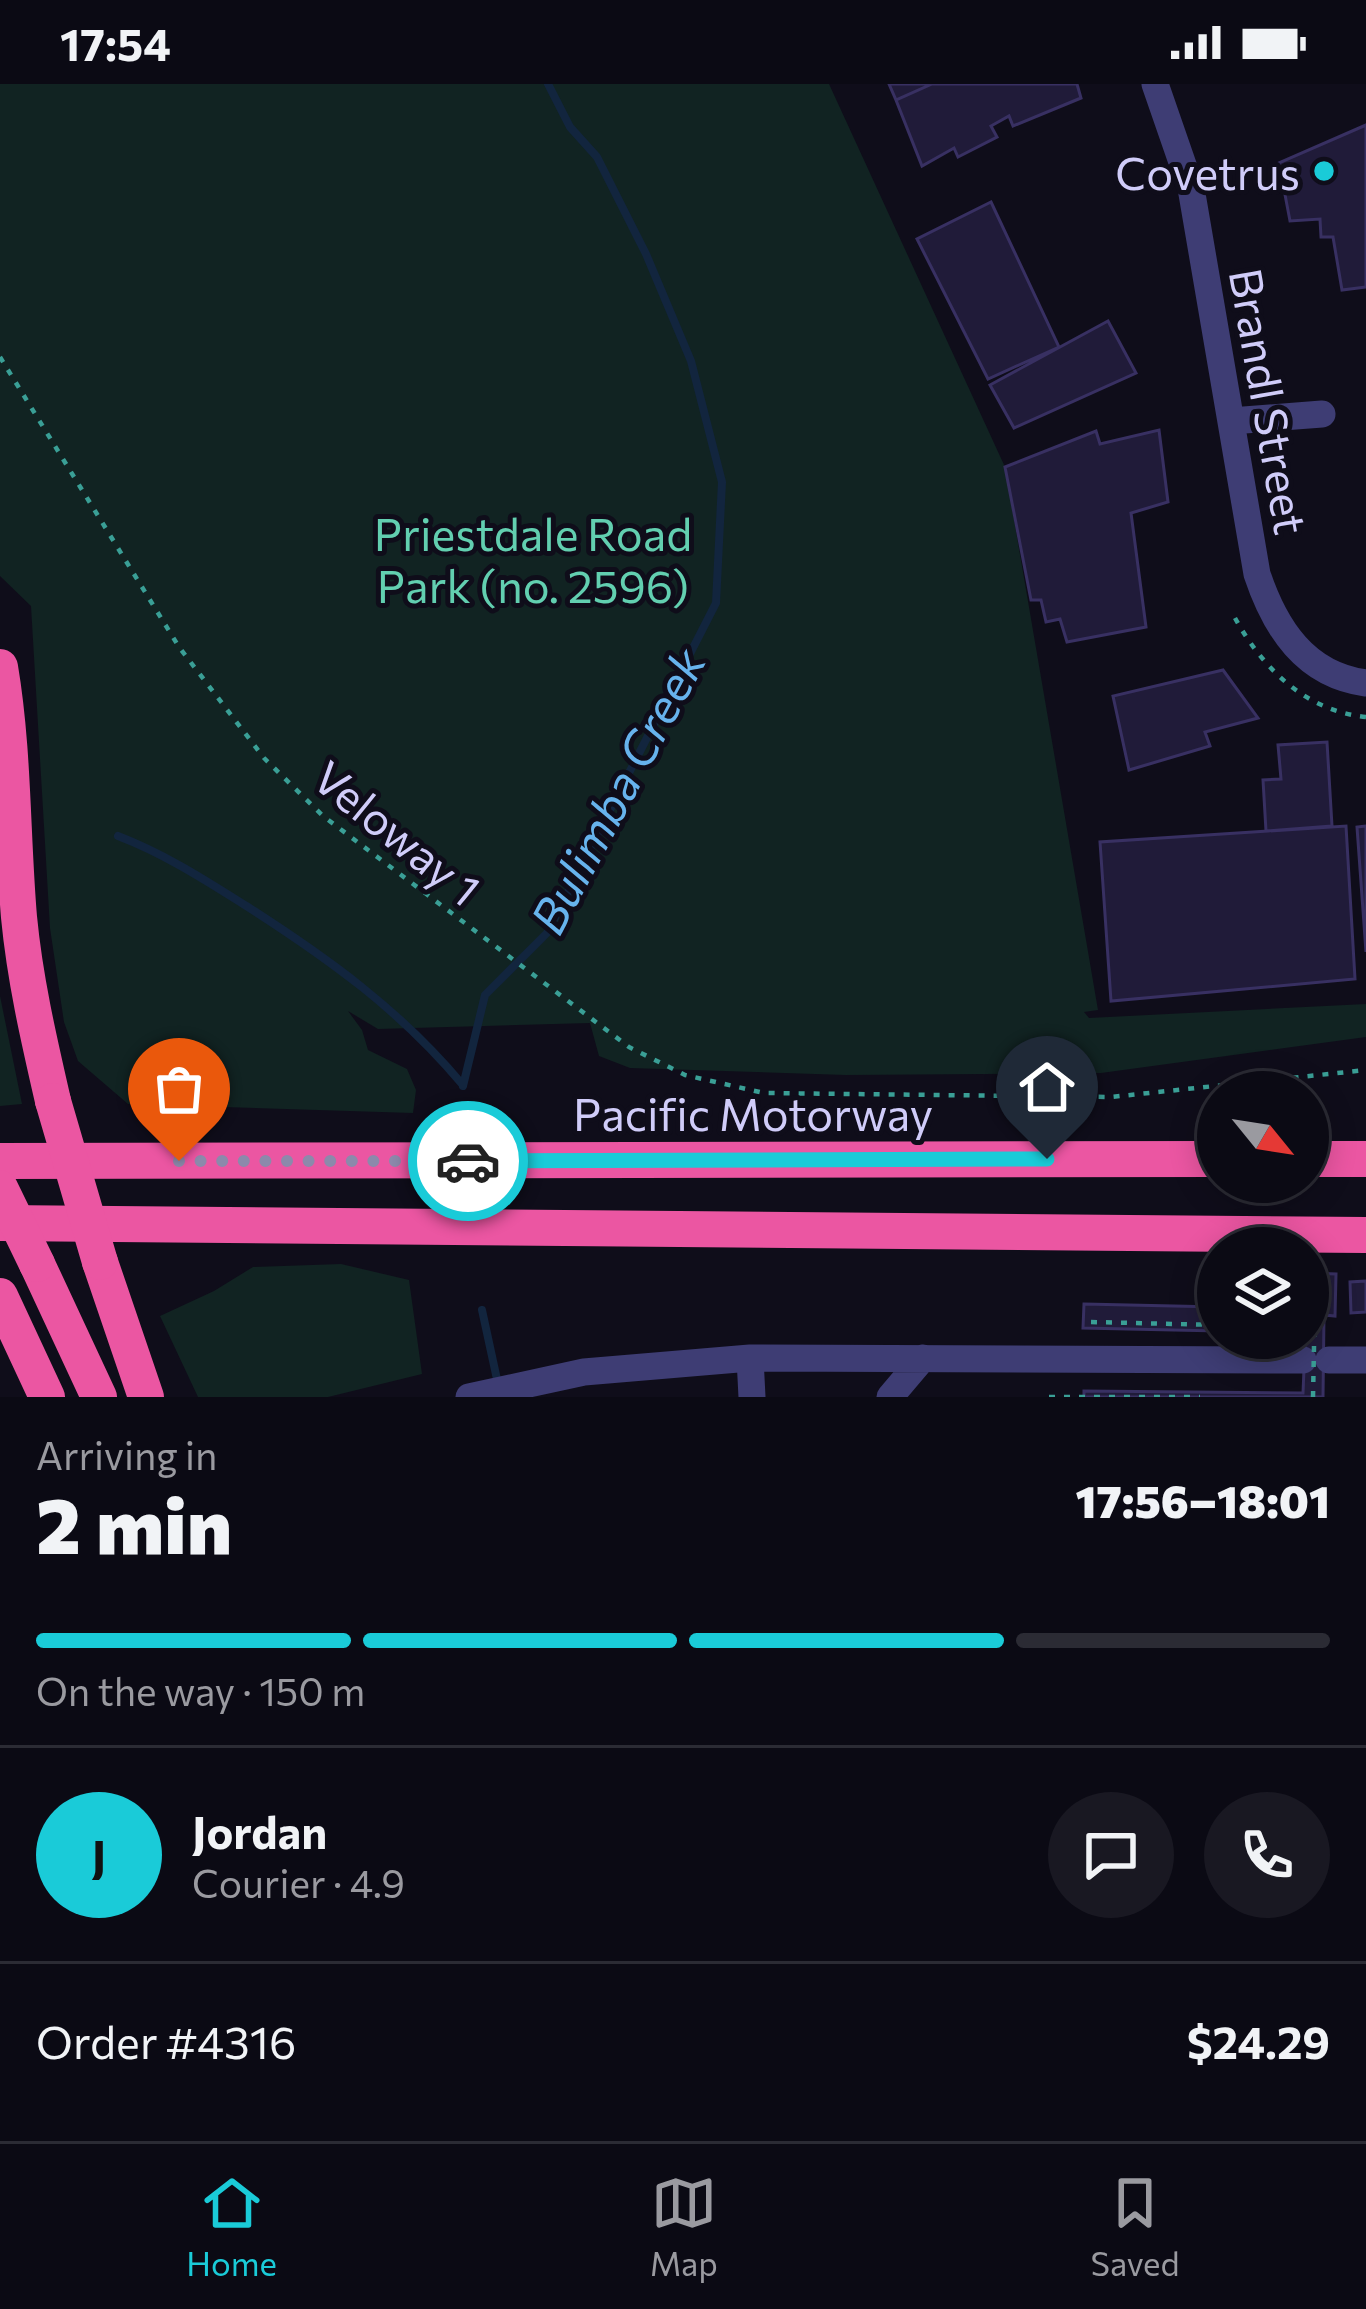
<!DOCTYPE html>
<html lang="en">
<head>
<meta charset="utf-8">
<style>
  body { margin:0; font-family:Commissioner,sans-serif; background:#191822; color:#f1f3f6; height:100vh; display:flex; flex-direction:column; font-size:45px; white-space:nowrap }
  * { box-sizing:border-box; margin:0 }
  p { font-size:39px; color:#9a9aa0 }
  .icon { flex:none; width:66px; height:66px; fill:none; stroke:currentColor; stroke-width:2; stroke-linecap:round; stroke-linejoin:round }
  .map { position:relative; height:1313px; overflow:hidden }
  .drawer { display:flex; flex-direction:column; background:#0b0a14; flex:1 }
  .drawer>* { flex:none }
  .needle { width:78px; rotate:120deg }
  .buttons { position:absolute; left:1197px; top:987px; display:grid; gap:24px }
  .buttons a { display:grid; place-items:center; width:132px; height:132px; border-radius:50%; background:#0b0a14; box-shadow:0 6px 30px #0003,0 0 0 3px #2b2b34; font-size:60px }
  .pin { position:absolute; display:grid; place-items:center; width:102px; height:102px; color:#fff; margin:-123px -51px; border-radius:50% 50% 50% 0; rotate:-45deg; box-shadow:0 0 12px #0007 }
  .pin .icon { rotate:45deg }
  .courier { position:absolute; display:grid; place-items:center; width:120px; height:120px; margin:-60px; border:9px solid #1acbd8; border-radius:50%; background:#fff; color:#222; box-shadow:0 3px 15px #0007 }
  .head em { font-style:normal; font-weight:800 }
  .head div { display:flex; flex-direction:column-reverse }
  .head { display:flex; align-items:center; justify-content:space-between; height:204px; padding:0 36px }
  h1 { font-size:78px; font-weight:800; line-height:90px }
  .bar { display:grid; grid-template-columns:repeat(4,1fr); gap:18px 12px; align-content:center; height:144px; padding:0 36px }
  .bar i { height:15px; border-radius:9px; background:#2b2b34 }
  .bar .selected { background:#1acbd8 }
  .bar p { grid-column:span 4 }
  .line { display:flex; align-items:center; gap:30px; padding:0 36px; border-top:3px solid #2b2b34 }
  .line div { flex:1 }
  .round { display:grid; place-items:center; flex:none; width:126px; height:126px; border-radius:63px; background:#191822 }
  .status { display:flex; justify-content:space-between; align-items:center; height:84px; padding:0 60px; background:#0b0a14; direction:ltr }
  .status svg { height:33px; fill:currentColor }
  .dock { display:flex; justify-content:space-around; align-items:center; height:168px; border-top:3px solid #2b2b34; background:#0b0a14; font-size:33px; color:#9a9aa0 }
  .dock a { display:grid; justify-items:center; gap:6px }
  .dock .selected { color:#1acbd8 }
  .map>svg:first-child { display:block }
</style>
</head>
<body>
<div class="status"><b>17:54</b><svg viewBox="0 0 49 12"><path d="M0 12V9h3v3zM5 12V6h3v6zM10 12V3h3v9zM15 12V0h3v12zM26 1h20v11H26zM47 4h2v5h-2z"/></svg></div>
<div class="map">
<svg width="1366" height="1313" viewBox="0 0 1366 1313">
  <rect width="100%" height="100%" fill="#0f0d1a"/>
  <path fill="#112322" d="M 0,0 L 829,0 L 1005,383 L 1098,926 L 1084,928 L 1089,934 L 1366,920 L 1366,953 L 1101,989 L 846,991 L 630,984 L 599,972 L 590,939 L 378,945 L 348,927 L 362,946 L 368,966 L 407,985 L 416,1006 L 413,1029 L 128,1020 L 78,977 L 64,938 L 50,844 L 31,522 L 0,492 Z
    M 0,912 L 22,1020 L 0,1022 Z
    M 341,1180 L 409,1196 L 422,1290 L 328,1313 L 198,1313 L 160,1232 L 214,1207 L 253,1183 Z"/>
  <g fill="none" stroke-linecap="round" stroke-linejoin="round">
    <path stroke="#12253e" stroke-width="8" d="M 118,752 C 165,770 205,796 248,823 C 329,875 400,926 462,1000
      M 463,1002 L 485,911 L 547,849 L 716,519 L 722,398 L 691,277 L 646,170 L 597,73 L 570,43 L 548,0
      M 482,1226 L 498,1300"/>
  </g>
  <path fill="#201b39" stroke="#383062" stroke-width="3" d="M 889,0 L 932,0 L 896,16 Z
    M 932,0 L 1077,0 L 1081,14 L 1013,42 L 1009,32 L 991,42 L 997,53 L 958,73 L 954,64 L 922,82 L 896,16 Z
    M 1366,41 L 1366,203 L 1342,206 L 1333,153 L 1321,153 L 1320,135 L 1290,137 L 1279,79 Z
    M 991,118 L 1059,263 L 988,295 L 917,155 Z
    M 1108,237 L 1136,289 L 1014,344 L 990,301 Z
    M 1159,346 L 1168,418 L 1131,429 L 1146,543 L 1067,558 L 1060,535 L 1046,538 L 1041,516 L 1031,516 L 1005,383 L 1096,347 L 1100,360 Z
    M 1223,586 L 1258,634 L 1205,648 L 1210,662 L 1129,686 L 1113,612 Z
    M 1327,658 L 1332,742 L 1266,747 L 1263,696 L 1281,695 L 1278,661 Z
    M 1346,742 L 1355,895 L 1111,917 L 1100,758 Z
    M 1366,742 L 1366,868 L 1357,743 Z
    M 1308,1189 L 1336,1190 L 1335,1232 L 1324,1231 L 1323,1313 L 1084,1313 L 1084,1307 L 1303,1309 Z
    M 1366,1197 L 1366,1228 L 1351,1229 L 1350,1198 Z
    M 1084,1220 L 1218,1223 L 1218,1247 L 1083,1244 Z"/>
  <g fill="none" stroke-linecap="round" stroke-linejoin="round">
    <path stroke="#3a9f96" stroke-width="4.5" stroke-dasharray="6 9" stroke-linecap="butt" d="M 0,273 L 179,563 L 264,674 L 323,732 L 629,963 L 685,991 L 764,1009 L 1111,1013 L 1366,986
      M 1235,534 C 1263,585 1306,627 1366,633
      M 1308,1200 L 1327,1200 L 1326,1213 L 1308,1213
      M 1091,1238 L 1218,1241
      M 1049,1313 L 1200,1313"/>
    <path stroke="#3e3d74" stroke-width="27" d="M 1155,0 L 1191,104 L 1257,490 C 1275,544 1305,591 1366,599
      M 1231,337 L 1322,330
      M 750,1274 L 752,1313
      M 1329,1276 L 1366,1276
      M 469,1313 L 584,1288 L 750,1274 L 1303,1276
      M 890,1313 L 923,1274"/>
    <path stroke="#eb56a2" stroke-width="36" d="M 0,583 C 14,666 12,750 19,833 C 25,896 39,956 53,1017
      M 1308,1075 L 1366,1075
      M 0,1077 L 1218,1075
      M 0,1139 L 1366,1151
      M 100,1178 L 146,1313
      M 37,1180 L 99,1313
      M 0,1212 L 47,1313"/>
    <path stroke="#3a9f96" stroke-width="4.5" stroke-dasharray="6 9" stroke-linecap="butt" d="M 1313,1313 L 1315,1213"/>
    <path stroke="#eb56a2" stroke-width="36" d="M 53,1017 L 100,1178
      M 0,1104 L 37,1180"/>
  </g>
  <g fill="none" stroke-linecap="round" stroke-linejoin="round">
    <path stroke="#8c89ab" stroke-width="12" stroke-dasharray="0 21.6" d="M 179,1077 L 468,1077"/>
    <path stroke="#1acbd8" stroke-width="15" d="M 468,1077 L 1047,1075"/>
  </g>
  <circle fill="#1acbd8" stroke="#0f0d1a" stroke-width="4.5" cx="1324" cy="87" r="12"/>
  <g text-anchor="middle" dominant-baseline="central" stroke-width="10" stroke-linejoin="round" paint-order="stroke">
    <g font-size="45" fill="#d0ccf9" stroke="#0f0d1a" text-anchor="end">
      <text x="1300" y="87">Covetrus</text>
    </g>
    <g font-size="45" fill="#d0ccf9" stroke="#0f0d1a">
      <text transform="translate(1270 317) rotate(80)">Brandl Street</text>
      <text transform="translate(398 748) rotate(39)">Veloway 1</text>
      <text x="753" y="1028">Pacific Motorway</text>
    </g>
    <g font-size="45" fill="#62cfb0" stroke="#0f0d1a">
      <text x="533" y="448">Priestdale Road<tspan x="533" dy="52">Park (no. 2596)</tspan></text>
    </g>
    <g font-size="48" font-style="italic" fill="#67b3ed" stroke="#0f0d1a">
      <text transform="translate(616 706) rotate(-62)">Bulimba Creek</text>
    </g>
  </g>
</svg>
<div class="buttons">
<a><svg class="needle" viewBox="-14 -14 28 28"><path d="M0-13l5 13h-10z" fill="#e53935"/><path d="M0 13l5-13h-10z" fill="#9a9aa0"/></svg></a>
<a><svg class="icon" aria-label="layers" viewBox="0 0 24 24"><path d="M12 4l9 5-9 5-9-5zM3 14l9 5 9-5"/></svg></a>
</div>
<div class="pin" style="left:179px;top:1077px;background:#ea580c"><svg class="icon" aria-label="bag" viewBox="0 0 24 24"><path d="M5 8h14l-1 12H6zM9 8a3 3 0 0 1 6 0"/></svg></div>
<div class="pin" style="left:1047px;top:1075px;background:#1f2937"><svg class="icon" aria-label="home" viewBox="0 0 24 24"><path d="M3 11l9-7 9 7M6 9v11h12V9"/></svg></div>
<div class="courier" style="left:468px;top:1077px"><svg class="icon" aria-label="car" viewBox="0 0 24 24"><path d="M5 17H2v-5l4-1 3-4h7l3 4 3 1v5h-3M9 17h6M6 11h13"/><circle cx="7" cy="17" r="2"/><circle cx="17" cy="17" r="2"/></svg></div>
</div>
<section class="drawer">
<div class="head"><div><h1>2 min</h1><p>Arriving in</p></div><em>17:56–18:01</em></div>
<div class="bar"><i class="selected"></i><i class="selected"></i><i class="selected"></i><i></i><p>On the way · 150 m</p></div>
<div class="line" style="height:216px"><b class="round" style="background:#1acbd8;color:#111">J</b><div><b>Jordan</b><p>Courier · 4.9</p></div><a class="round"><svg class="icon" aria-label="chat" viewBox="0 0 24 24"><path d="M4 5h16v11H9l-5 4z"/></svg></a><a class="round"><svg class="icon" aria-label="phone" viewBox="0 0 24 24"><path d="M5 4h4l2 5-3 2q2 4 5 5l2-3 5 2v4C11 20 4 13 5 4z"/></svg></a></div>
<div class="line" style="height:156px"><div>Order #4316</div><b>$24.29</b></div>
</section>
<nav class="dock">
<a class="selected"><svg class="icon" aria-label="home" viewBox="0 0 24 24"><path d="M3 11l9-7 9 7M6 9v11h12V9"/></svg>Home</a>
<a><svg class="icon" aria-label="map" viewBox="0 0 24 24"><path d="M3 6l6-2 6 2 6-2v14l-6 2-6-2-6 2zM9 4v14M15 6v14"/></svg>Map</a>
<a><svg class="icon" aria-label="saved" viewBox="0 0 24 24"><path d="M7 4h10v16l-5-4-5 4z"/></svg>Saved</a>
</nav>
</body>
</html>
